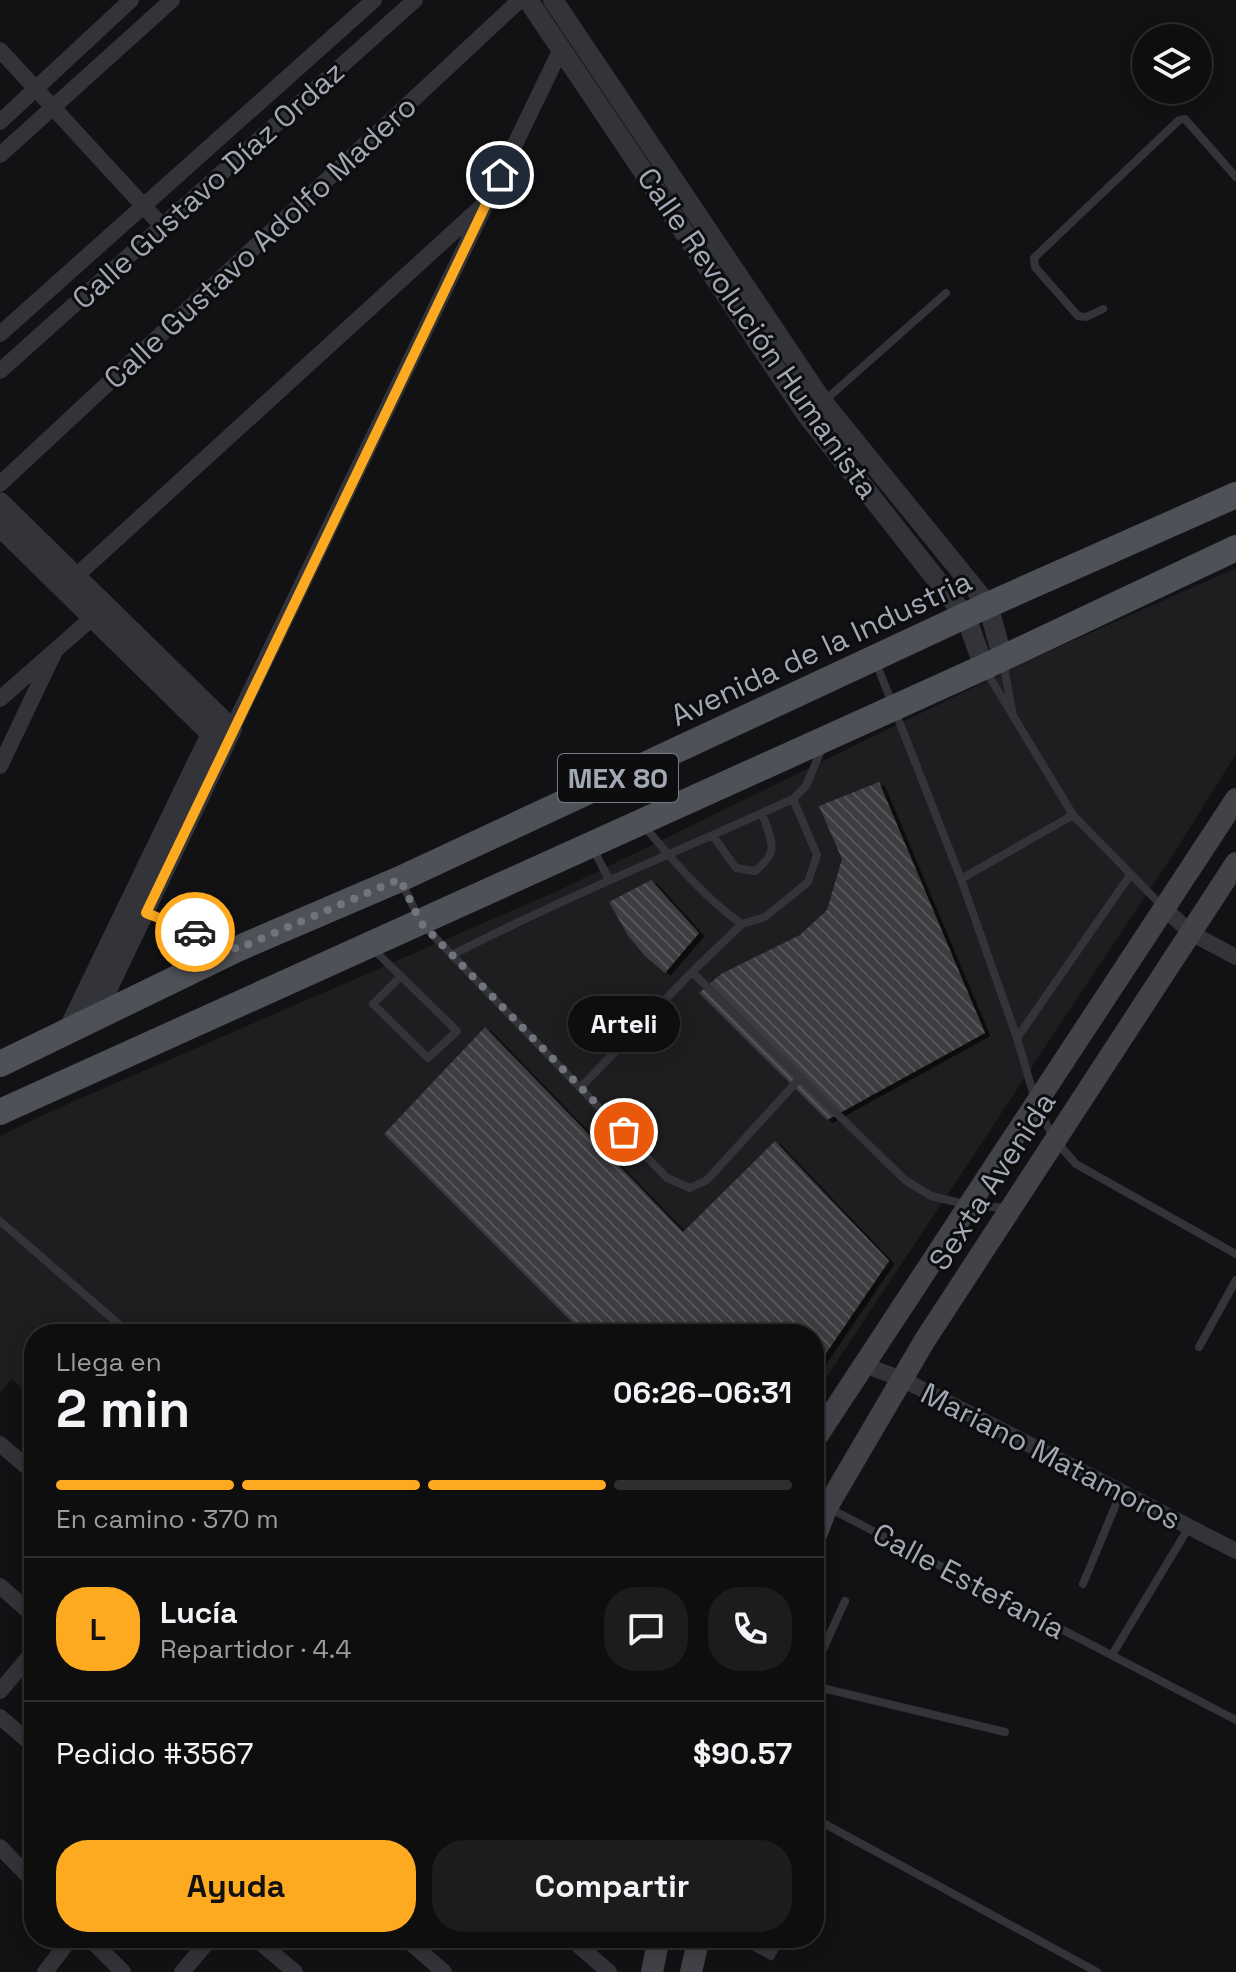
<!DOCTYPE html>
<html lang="es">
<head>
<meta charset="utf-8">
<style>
  body { margin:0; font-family:"Space Grotesk",sans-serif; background:#1c1c1d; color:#f1f3f6; height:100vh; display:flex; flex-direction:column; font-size:30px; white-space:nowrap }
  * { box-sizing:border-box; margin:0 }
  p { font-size:26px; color:#9b9c9e }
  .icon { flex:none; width:44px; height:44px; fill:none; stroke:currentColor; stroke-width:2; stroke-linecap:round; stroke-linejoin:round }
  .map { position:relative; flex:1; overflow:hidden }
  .drawer { position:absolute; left:24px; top:1324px; width:800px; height:624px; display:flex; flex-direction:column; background:#0e0e0f; border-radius:32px; box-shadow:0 4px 20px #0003,0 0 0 2px #2e2e2f }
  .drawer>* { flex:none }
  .fabs { position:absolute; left:1132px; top:24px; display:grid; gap:16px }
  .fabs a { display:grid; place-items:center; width:80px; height:80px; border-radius:50%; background:#0e0e0f; box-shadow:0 4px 20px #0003,0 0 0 2px #2e2e2f; font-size:40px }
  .pin { position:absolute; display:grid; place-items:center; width:68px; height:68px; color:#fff; margin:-34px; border:4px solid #fff; border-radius:50%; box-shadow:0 2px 8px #0007 }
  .courier { position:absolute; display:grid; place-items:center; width:80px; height:80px; margin:-40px; border:6px solid #fdaa21; border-radius:50%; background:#fff; color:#222; box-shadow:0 2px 10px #0007 }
  .bubble { position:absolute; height:56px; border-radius:28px; background:#0e0e0f; box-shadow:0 4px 20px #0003,0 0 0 2px #2e2e2f; font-size:26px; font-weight:700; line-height:56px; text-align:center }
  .summary em { font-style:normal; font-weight:700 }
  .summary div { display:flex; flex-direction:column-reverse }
  .summary { display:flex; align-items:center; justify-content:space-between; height:136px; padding:0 32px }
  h1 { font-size:52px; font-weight:700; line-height:60px }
  .bar { display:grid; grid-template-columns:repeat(4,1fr); gap:12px 8px; align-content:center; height:96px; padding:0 32px }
  .bar i { height:10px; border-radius:6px; background:#2e2e2f }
  .bar .current { background:#fdaa21 }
  .bar p { grid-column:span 4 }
  .line { display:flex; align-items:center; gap:20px; padding:0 32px; border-top:2px solid #2e2e2f }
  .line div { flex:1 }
  .round { display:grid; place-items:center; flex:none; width:84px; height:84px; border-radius:32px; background:#1c1c1d }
  .button { display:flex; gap:16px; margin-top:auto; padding:16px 32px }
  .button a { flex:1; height:92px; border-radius:32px; background:#fdaa21; color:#111; font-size:32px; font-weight:700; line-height:92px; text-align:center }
  .button a+a { background:#1c1c1d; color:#f1f3f6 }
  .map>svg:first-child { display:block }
</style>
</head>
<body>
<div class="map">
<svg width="1236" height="1972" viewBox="0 0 1236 1972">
  <defs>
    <pattern id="building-back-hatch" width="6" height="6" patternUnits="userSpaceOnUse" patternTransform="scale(2)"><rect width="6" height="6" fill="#3c3d41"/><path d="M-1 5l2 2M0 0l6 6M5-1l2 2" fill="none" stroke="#55565a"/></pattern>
    <filter id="shadow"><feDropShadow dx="5.5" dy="3" stdDeviation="0" flood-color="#0009"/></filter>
  </defs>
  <rect width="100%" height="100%" fill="#121214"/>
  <path fill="#1e1e21" d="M 1236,568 L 1236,754 L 1181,842 L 814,1396 L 814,1334 L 34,1334 L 34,1399 L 11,1379 L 0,1393 L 0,1136 L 45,1114 L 566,887 L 1025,662 Z"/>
  <path fill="url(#building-back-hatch)" filter="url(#shadow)" d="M 879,782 L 985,1033 L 827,1120 L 699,993 L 721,974 L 800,935 L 827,910 L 842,859 L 819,806 Z
    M 651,880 L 699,933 L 665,973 L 645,956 L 629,937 L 609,902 Z
    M 485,1027 L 683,1232 L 775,1141 L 889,1261 L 814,1371 L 814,1334 L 584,1334 L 384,1134 Z"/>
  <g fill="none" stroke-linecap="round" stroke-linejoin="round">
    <path stroke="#333439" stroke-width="8" d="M 1103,309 L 1086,317 L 1078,316 L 1035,267 L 1034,258 L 1179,120 L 1185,119 L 1236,177
      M 823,402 L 946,293
      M 875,660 L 961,879 L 1017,1038 L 1036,1103 L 1054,1139 L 1076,1164 L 1236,1254
      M 1003,661 L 1012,711
      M 986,671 L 1073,815 L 1164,908
      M 644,826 C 673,860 704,898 742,924 L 765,917 L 808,882 L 817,855 L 793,799
      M 713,836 L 736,868 L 755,871 C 781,851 771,841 762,813
      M 593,849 L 609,879
      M 961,879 L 1073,815
      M 402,883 L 421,923 L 452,955
      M 146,913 L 230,947
      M 372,948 L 457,1031 L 428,1058 L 373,1004 L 401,976
      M 692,972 L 905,1180 L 931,1196 L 969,1205 L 1008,1208
      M 1017,1038 L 1130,875
      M 801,1077 L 707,1180 L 690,1188 L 667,1178 L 452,955 C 563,898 679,851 793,799 L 806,786 L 822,748
      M 581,1087 L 692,972 L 742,924
      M 0,1221 L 130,1334
      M 1199,1347 L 1236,1280
      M 829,1508 L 1236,1720
      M 1083,1584 L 1121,1492
      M 1112,1655 L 1189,1527
      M 814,1669 L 845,1601
      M 814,1686 L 1005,1732
      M 814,1818 L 1097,1972
      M 749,1938 L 751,1945 L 771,1956 L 780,1938"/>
    <path stroke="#333439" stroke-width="16" d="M 0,50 L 162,226
      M 0,122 L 131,0
      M 0,155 L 172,0
      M 0,334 L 374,0
      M 0,371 L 415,0
      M 0,484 L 520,0
      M 76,576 L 481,207
      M 0,699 L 92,618
      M 221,731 L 232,729 L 561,49
      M 0,766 L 55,651
      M 1164,908 L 1191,933 L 1236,957
      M 864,1365 L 902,1379 L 1236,1551
      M 0,1444 L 34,1473
      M 0,1586 L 34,1616
      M 0,1691 L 34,1651
      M 0,1717 L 34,1746
      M 0,1847 L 34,1882
      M 89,1938 L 123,1972
      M 255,1938 L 295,1972
      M 405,1938 L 444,1972
      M 570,1938 L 609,1972
      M 45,1972 L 71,1938
      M 182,1972 L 211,1938"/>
    <path stroke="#333439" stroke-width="20" d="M 528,0 L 806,414 L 966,617 L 984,667
      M 553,0 L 823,402 L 988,605 L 1002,656
      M 0,502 L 232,729 L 92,1021
      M 0,527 L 211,734 L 67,1032"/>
    <path stroke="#414349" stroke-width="22" d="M 814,1441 L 1236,799
      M 814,1540 L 827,1507 L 925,1340 L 1236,863
      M 652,1972 L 659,1938
      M 691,1972 L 699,1938"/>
    <path stroke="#4f5158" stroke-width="26" d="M 0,1064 L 237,949 L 400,879 L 988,605 L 1236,495
      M 0,1112 L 984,667 L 1236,548"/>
  </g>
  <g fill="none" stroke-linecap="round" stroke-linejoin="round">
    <path stroke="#70747d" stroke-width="8" stroke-dasharray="0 14.4" d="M 195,932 L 237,949 L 400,879 L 421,923 L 624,1132"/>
    <path stroke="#fdaa21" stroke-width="10" d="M 195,932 L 146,913 L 500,175"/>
  </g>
  <g text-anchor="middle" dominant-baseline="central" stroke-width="6" stroke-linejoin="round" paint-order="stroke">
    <rect fill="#0d0d0f" stroke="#757a83" stroke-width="2" x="558" y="754" width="120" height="48" rx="6"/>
    <g font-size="28" font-weight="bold" fill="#a2a9b5">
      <text x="618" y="778">MEX 80</text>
    </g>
    <g font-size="30" fill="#a2a9b5" stroke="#0d0d0f">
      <text transform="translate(208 185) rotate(-42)">Calle Gustavo Díaz Ordaz</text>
      <text transform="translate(260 242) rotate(-43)">Calle Gustavo Adolfo Madero</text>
      <text transform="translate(758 333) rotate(55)">Calle Revolución Humanista</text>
      <text transform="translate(821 648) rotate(-25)">Avenida de la Industria</text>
      <text transform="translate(992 1181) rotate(-57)">Sexta Avenida</text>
      <text transform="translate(1051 1456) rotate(27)">Mariano Matamoros</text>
      <text transform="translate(969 1581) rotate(28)">Calle Estefanía</text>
    </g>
  </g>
</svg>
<div class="fabs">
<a><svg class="icon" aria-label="layers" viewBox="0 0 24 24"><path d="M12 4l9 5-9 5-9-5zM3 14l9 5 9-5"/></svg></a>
</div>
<div class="pin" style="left:624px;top:1132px;background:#ea580c"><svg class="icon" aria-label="bag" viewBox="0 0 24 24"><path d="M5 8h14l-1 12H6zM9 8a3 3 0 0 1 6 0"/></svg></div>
<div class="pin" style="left:500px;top:175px;background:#1f2937"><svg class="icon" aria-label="home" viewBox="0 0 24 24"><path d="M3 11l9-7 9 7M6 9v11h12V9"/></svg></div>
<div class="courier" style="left:195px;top:932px"><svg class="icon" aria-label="car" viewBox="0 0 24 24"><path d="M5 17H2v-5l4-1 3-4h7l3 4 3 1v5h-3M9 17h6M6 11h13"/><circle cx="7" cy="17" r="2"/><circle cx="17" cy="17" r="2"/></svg></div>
<div class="bubble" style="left:568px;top:996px;width:112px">Arteli</div>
<section class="drawer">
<div class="summary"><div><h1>2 min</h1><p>Llega en</p></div><em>06:26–06:31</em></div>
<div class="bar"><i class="current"></i><i class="current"></i><i class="current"></i><i></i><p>En camino · 370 m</p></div>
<div class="line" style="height:144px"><b class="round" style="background:#fdaa21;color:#111">L</b><div><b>Lucía</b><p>Repartidor · 4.4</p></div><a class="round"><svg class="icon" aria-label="chat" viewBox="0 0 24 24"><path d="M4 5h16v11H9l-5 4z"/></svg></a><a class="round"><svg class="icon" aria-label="phone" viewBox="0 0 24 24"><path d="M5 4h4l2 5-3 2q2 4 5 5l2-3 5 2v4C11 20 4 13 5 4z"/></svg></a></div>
<div class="line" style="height:104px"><div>Pedido #3567</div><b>$90.57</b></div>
<div class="button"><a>Ayuda</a><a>Compartir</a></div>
</section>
</div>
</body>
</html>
